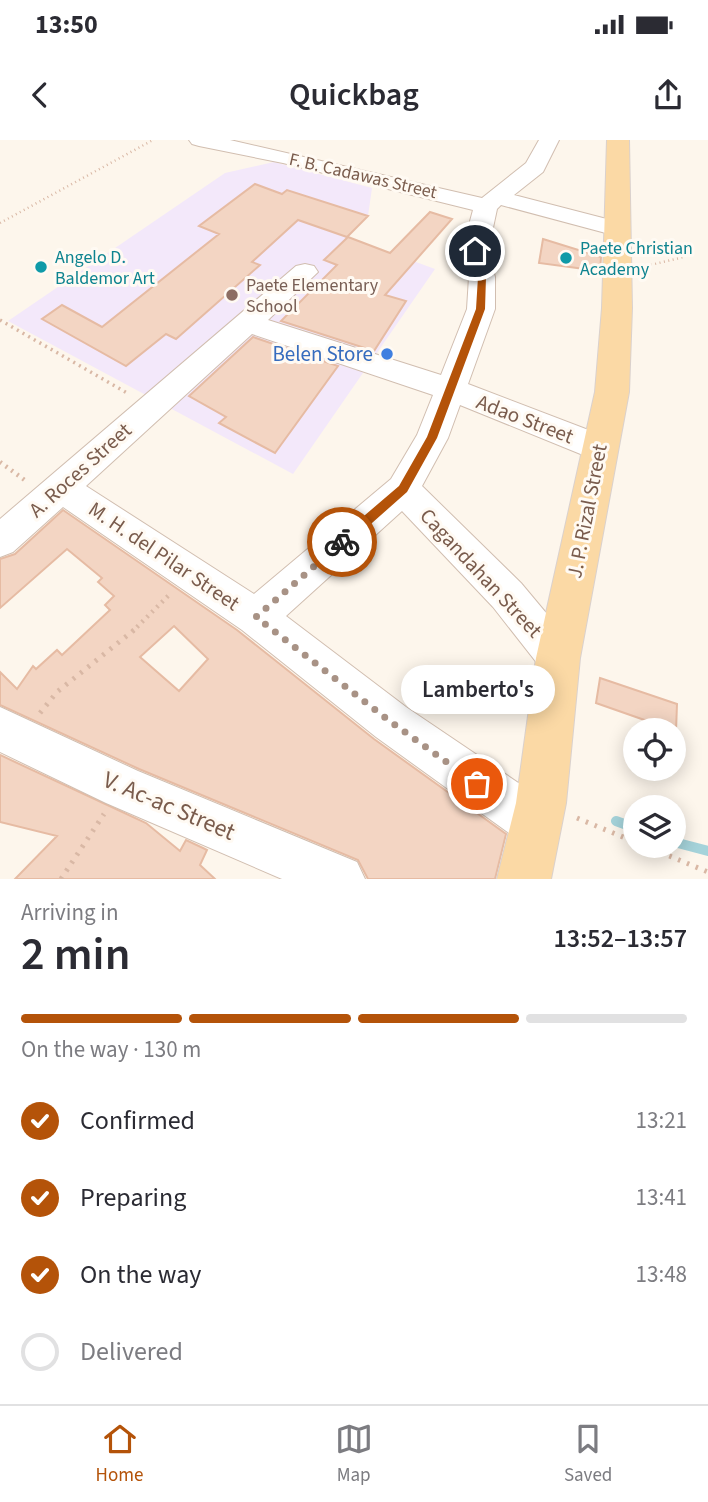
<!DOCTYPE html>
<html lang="en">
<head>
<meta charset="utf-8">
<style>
  body { margin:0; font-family:"Source Sans 3",sans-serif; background:#f7f7f7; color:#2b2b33; height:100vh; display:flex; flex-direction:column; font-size:26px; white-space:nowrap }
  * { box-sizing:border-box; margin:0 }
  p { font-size:23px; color:#7c7c81 }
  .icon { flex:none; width:38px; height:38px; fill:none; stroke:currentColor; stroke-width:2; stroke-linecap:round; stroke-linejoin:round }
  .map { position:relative; height:739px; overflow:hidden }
  .details { display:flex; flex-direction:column; background:#fff; flex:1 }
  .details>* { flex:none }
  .buttons { position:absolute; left:623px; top:578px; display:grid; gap:14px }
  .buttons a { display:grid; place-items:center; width:63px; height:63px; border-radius:50%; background:#fff; box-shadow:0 4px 18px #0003; font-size:35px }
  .pin { position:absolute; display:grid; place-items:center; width:60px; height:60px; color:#fff; margin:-30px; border:4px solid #fff; border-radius:50%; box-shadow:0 2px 7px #0007 }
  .courier { position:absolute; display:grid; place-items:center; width:70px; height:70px; margin:-35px; border:5px solid #b45309; border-radius:50%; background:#fff; color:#222; box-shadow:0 2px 9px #0007 }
  .bubble { position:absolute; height:49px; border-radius:24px; background:#fff; box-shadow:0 4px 18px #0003; font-size:23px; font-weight:600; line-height:49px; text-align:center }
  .summary em { font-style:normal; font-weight:600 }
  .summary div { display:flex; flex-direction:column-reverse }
  .summary { display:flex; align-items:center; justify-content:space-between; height:119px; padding:0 21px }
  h1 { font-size:46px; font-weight:600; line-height:52px }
  .bar { display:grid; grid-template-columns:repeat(4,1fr); gap:10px 7px; align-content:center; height:84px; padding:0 21px }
  .bar i { height:9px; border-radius:5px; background:#e1e1e2 }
  .bar .on { background:#b45309 }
  .bar p { grid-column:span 4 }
  ol { padding:0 21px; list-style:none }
  li { display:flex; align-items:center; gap:21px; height:77px }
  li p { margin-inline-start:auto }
  li .icon { padding:7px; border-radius:50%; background:#b45309; color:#fff; stroke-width:4 }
  li:last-child { color:#7c7c81 }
  li i { width:38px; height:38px; border:4px solid #e1e1e2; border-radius:50% }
  .status { display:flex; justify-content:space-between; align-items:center; height:49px; padding:0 35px; background:#fff; direction:ltr }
  .status svg { height:19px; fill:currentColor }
  header { display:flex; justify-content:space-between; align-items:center; height:91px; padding:0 21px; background:#fff; font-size:32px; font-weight:600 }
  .menu { display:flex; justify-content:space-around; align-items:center; height:98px; border-top:2px solid #e1e1e2; background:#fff; font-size:19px; color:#7c7c81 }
  .menu a { display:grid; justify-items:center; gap:4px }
  .menu .on { color:#b45309 }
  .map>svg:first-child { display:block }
</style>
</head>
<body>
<div class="status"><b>13:50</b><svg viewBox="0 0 49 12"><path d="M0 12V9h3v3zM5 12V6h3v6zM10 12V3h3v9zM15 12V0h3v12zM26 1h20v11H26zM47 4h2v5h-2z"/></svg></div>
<header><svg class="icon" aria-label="back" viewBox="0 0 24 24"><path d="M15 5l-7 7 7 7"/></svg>Quickbag<svg class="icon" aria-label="share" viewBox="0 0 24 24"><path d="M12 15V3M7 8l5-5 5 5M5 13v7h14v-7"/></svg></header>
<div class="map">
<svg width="708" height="739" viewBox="0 0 708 739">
  <rect width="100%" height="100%" fill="#fdf6ec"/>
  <path fill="#f3e8fa" d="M 274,22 L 372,48 L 368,76 L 348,97 L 435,129 L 293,334 L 8,181 L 225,33 Z"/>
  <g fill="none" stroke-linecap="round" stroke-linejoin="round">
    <path stroke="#a5d3da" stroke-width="10" d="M 616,681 L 635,688
      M 674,702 L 708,711"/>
  </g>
  <path fill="#f3d5c3" stroke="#e6bba3" stroke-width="2" fill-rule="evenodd" d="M 255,44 L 282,54 L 287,50 L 368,76 L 347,97 L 298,80 L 252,122 L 260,125 L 176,199 L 166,194 L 126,226 L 42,179 L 62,165 L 102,187 L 219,94 L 199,86 Z
    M 430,72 L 452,79 L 385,155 L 406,161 L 374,211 L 281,181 L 337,125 L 324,120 L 348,97 L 390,113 Z
    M 543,99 L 601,117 L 600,131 L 539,123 Z
    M 253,197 L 338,226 L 275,313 L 219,283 L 226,277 L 189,256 Z
    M 63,370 L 237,490 L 374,599 L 506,694 L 495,739 L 368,739 L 358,720 L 139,629 L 0,565 L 0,532 L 17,549 L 33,526 L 36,529 L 57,510 L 62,515 L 110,470 L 105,465 L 114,456 L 98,442 L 102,438 L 67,409 L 0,468 L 0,419 L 15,414 ZM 174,486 L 208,519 L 179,551 L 140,517 Z
    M 600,538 L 677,564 L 676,591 L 596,563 Z
    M 0,615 L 146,683 L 180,711 L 186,700 L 203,708 L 207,710 L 200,725 L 215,739 L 15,739 L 57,696 L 0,682 Z"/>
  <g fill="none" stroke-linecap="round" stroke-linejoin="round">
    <defs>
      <path id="minor" d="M 189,0 L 230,0 L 482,58 L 526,23 L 539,0 L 559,0 L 543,32 L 514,55 L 626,84 L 629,89 L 626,94 L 617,96 L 501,65 L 497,69 L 488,111 L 495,137 L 495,169 L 468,244 L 612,299 L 616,308 L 612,317 L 600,321 L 588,317 L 460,265 L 448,298 L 422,346 L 521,443 L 572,504 L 578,518 L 572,532 L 558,538 L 544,532 L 493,467 L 402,371 L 286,476 L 406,567 L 554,667 L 561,684 L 554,701 L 537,708 L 520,701 L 376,597 L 242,490 L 63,367 L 13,412 L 0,417 L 0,379 L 296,126 L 305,124 L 314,126 L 318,132 L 268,180 L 441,235 L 467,169 L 469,137 L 462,111 L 473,70 L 283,23 L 199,6 L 192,4 ZM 252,194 L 433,255 L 417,295 L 391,339 L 254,454 L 86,346 Z
        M 0,567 L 138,631 L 357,722 L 365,739 L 282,739 L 106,663 L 0,612 Z"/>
      <path id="major" d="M 607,0 L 629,0 L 632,168 L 629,252 L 580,518 L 566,663 L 551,739 L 497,739 L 516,663 L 536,518 L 595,252 L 602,168 Z"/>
    </defs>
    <use href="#minor" stroke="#d1beb0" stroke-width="2"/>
    <use href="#major" stroke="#dad1cd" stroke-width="2"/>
    <path stroke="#d9b8a5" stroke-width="2.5" stroke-dasharray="1 3.5" stroke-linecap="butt" d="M 0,83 L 153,0
      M 642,127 L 684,117"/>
    <path stroke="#d9b8a5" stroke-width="3.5" stroke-dasharray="2 4.5" stroke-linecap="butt" d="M 0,180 L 129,254"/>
    <path stroke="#d9b8a5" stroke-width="4.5" stroke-dasharray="2 5" stroke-linecap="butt" d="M 0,322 L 26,341
      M 132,492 L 170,454"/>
    <path stroke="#d9b8a5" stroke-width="5" stroke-dasharray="2.5 7" stroke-linecap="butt" d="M 40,573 L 57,552 L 134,490
      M 577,678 L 635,702
      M 643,705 L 708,732
      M 61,739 L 104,674"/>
    <use href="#minor" fill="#fff" fill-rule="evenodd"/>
    <use href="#major" fill="#fbd9a5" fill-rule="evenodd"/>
  </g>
  <path fill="#b45309" d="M 475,108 L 479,111 L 486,137 L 485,169 L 437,298 L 407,352 L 346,406 L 337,406 L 337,399 L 399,346 L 427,297 L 476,169 L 478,137 L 471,111 Z"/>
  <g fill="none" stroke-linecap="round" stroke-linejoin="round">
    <path stroke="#a89285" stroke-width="7" stroke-dasharray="0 12.6" d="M 342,402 L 256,477 L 391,582 L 477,644"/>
  </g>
  <g fill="#0f9aa8" stroke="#fffaf3" stroke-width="2.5">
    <circle cx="566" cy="118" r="7"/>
    <circle cx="41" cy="127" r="7"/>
  </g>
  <circle fill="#8d6e63" stroke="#fffaf3" stroke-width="2.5" cx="232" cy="155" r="7"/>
  <circle fill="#3f7fe0" stroke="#fffaf3" stroke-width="2.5" cx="387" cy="214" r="7"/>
  <g text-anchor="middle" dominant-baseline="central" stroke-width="6" stroke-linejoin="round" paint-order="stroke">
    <g font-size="18" fill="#7a5c4d" stroke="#fffaf3">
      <text transform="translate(363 36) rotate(13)">F. B. Cadawas Street</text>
    </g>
    <g font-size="18" fill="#0d838f" stroke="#fffaf3" text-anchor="start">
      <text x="580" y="108">Paete Christian<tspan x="580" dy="21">Academy</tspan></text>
      <text x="55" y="117">Angelo D.<tspan x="55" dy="21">Baldemor Art</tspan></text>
    </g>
    <g font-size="18" fill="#785e54" stroke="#fffaf3" text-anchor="start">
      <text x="246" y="145">Paete Elementary<tspan x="246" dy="21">School</tspan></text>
    </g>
    <g font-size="21" fill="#366cbe" stroke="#fffaf3" text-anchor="end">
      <text x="373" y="214">Belen Store</text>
    </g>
    <g font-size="21" fill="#7a5c4d" stroke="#fffaf3">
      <text transform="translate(525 279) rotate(21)">Adao Street</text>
      <text transform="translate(80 330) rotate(-42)">A. Roces Street</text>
      <text transform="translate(587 371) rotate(-79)">J. P. Rizal Street</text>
      <text transform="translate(164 416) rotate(34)">M. H. del Pilar Street</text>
      <text transform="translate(481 433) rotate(47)">Cagandahan Street</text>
    </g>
    <g font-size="24" fill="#7a5c4d" stroke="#fffaf3">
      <text transform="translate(169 666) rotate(23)">V. Ac-ac Street</text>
    </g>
  </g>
</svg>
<div class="buttons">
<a><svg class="icon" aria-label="locate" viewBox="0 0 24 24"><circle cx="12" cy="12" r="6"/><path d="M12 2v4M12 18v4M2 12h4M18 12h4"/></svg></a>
<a><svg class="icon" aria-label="layers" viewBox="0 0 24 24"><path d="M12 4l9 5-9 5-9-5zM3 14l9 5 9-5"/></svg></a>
</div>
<div class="pin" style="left:477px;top:644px;background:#ea580c"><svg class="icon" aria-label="bag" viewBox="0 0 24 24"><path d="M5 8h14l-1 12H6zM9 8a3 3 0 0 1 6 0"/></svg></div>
<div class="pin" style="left:475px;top:111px;background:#1f2937"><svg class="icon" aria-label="home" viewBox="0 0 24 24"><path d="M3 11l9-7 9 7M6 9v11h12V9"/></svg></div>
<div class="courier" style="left:342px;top:402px"><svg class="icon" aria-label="bike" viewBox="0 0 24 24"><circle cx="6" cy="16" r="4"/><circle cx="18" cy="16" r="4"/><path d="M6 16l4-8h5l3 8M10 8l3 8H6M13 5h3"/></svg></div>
<div class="bubble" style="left:401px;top:525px;width:154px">Lamberto's</div>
</div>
<section class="details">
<div class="summary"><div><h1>2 min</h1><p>Arriving in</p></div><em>13:52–13:57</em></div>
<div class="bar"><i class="on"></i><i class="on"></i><i class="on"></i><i></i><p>On the way · 130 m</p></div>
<ol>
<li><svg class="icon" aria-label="check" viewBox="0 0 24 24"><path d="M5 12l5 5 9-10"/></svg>Confirmed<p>13:21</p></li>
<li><svg class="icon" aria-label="check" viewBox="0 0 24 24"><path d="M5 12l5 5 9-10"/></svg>Preparing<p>13:41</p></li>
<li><svg class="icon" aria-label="check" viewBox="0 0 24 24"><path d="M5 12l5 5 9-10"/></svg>On the way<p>13:48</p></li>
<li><i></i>Delivered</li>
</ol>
</section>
<nav class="menu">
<a class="on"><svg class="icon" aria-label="home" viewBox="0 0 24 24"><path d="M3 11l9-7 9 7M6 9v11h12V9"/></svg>Home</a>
<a><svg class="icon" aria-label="map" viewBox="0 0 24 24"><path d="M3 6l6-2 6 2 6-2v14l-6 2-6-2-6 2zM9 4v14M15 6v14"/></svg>Map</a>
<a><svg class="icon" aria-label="saved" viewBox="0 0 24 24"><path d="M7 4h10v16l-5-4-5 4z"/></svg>Saved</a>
</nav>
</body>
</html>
